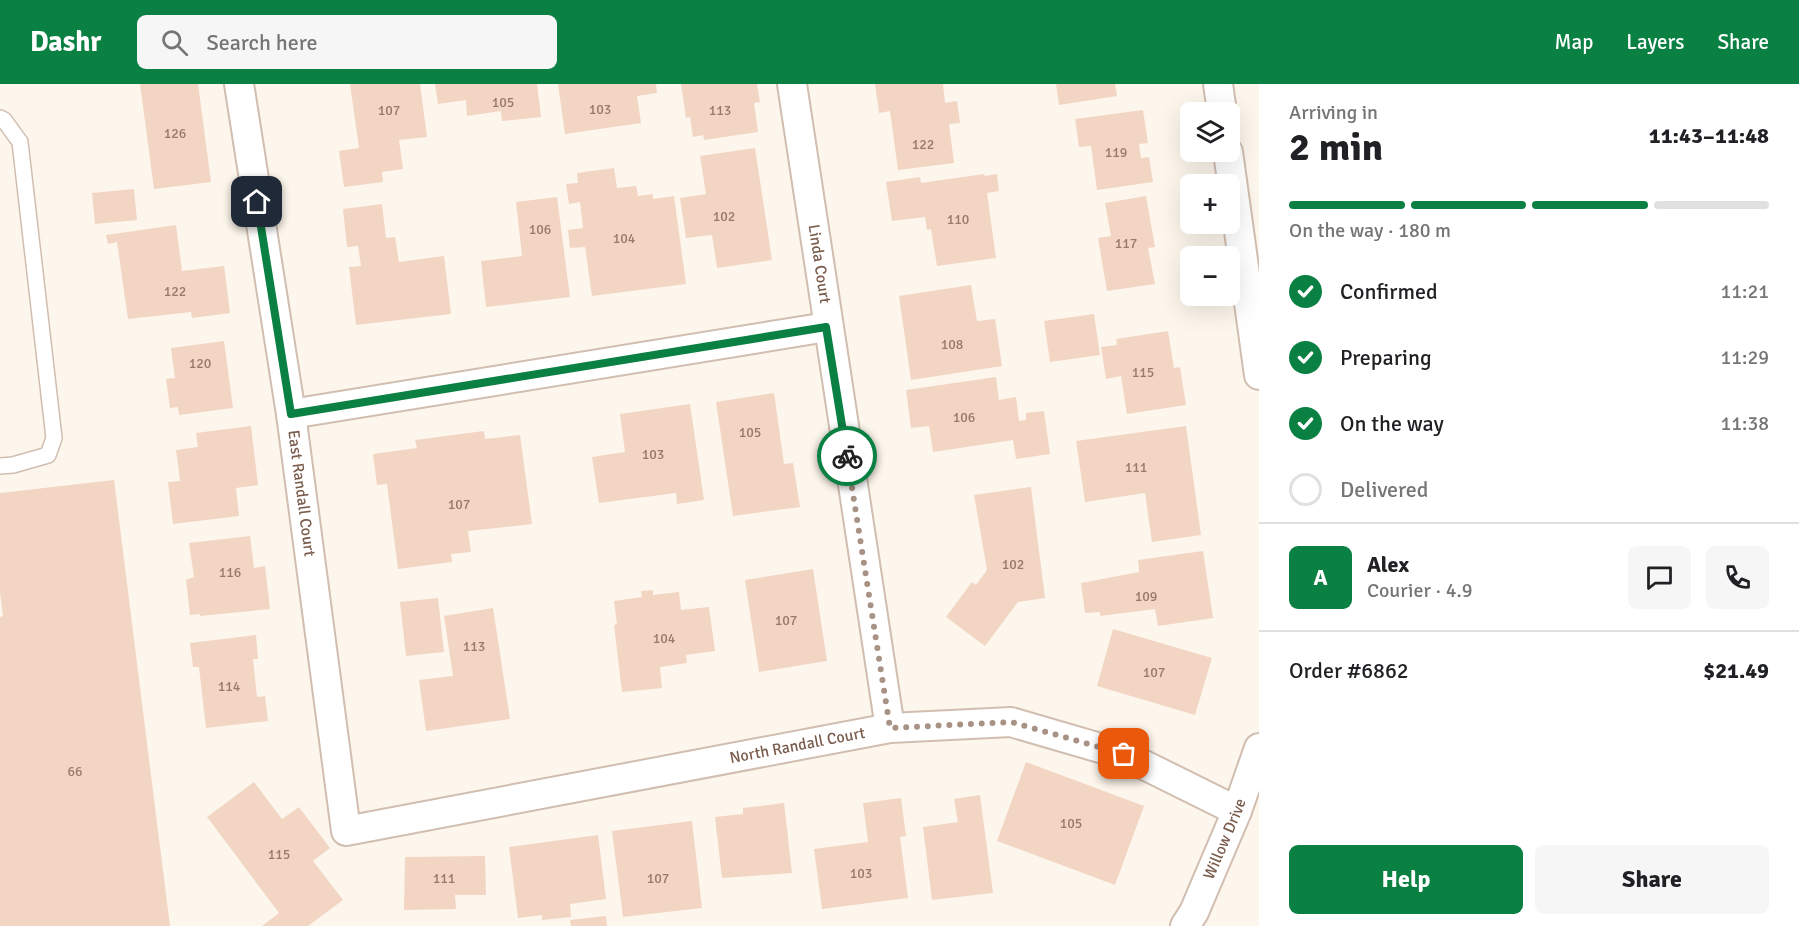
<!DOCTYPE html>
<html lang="en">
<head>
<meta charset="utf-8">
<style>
  body { margin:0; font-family:Signika,sans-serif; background:#f6f6f6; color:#202124; height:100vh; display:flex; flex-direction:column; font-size:22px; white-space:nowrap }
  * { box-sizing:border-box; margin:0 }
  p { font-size:20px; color:#757577 }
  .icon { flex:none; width:33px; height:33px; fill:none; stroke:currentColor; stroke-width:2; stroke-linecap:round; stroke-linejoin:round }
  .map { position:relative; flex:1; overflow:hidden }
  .drawer { display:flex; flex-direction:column; background:#fff; width:540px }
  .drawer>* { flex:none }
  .tools { position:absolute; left:1180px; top:18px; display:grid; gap:12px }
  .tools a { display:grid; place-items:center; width:60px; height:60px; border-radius:9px; background:#fff; box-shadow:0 6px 24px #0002; font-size:30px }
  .pin { position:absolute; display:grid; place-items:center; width:51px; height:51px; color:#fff; margin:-26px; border-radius:12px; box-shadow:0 3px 9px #0006 }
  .courier { position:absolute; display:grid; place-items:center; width:60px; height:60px; margin:-30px; border:4px solid #0b8043; border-radius:50%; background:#fff; color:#222; box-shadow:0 2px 8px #0007 }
  .summary em { font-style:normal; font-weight:700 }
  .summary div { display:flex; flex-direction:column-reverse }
  .summary { display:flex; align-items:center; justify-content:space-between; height:102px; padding:0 30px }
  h1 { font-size:39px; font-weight:700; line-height:45px }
  .bar { display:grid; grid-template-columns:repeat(4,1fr); gap:9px 6px; align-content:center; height:72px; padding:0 30px }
  .bar i { height:8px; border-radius:4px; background:#e0e0e0 }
  .bar .selected { background:#0b8043 }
  .bar p { grid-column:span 4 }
  .line { display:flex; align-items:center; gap:15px; padding:0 30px; border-top:2px solid #e0e0e0 }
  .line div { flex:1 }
  .round { display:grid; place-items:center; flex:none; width:63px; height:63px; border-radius:9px; background:#f6f6f6 }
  ol { padding:0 30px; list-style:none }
  li { display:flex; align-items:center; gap:18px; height:66px }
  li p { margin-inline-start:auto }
  li .icon { padding:6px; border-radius:50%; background:#0b8043; color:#fff; stroke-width:4 }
  li:last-child { color:#757577 }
  li i { width:33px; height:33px; border:3px solid #e0e0e0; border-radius:50% }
  .primary-button { display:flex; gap:12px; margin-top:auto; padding:12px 30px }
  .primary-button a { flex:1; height:69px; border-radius:9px; background:#0b8043; color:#fff; font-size:24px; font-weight:700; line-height:69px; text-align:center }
  .primary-button a+a { background:#f6f6f6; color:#202124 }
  header { display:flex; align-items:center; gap:36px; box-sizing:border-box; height:84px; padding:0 30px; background:#0b8043; color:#fff }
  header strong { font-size:28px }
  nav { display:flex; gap:33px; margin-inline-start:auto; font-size:21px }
  .search { width:420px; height:54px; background:#f6f6f6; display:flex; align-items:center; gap:15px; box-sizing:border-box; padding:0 21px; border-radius:9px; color:#757577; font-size:22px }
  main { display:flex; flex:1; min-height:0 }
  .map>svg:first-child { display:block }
</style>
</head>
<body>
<header>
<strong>Dashr</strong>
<div class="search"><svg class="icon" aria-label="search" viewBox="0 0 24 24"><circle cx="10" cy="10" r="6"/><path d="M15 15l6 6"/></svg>Search here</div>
<nav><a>Map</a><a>Layers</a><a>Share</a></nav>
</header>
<main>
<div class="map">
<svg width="1259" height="842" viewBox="0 0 1259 842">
  <rect width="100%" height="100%" fill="#fdf6ec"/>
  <path fill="#f3d5c3" d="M 140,0 L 198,0 L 211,98 L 154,105 Z
    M 350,0 L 420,0 L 427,53 L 399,56 L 403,85 L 382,88 L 383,98 L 344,103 L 339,67 L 359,64 Z
    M 435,0 L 537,0 L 541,33 L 502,37 L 501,27 L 467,32 L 466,16 L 438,20 Z
    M 558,0 L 656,0 L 657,9 L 637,12 L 641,39 L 565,50 Z
    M 681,0 L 757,0 L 760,18 L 754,19 L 758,48 L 704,56 L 703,51 L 693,53 L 690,33 L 686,34 Z
    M 875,0 L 943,0 L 945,19 L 957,17 L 960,39 L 949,40 L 954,79 L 898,86 L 890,27 L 879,29 Z
    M 1056,0 L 1115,0 L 1117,12 L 1059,21 Z
    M 1143,26 L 1148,59 L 1139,60 L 1141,74 L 1149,73 L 1153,98 L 1097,106 L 1091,62 L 1079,63 L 1075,35 Z
    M 755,64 L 772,176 L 717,184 L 712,151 L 686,154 L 680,114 L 706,110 L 700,72 Z
    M 614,84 L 617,104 L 636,102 L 638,112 L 653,110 L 653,115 L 674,112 L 686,200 L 592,212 L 585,163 L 570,164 L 568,146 L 583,144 L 580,118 L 569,120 L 566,100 L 578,99 L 577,89 Z
    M 984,90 L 985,92 L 997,90 L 999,107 L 987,109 L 996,174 L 937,182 L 931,145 L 927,146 L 925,133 L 892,137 L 886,98 L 920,93 L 921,99 Z
    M 134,105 L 137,136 L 95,140 L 92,109 Z
    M 1146,112 L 1155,163 L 1148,164 L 1155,200 L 1107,207 L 1098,154 L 1111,152 L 1105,119 Z
    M 557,113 L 570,213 L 486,223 L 481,177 L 522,172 L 516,118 Z
    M 382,120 L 386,154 L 395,153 L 399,178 L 444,172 L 451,230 L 356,241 L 349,183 L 361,182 L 358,162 L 347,163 L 343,125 Z
    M 176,141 L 182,187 L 224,182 L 230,229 L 192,234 L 191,228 L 128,235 L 117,158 L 108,160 L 106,151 Z
    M 971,201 L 977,237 L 995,235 L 1002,282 L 911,296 L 899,212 Z
    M 1094,230 L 1100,271 L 1050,278 L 1044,237 Z
    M 1168,247 L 1174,284 L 1180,283 L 1186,321 L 1127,330 L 1121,292 L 1106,295 L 1101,263 L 1117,261 L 1116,255 Z
    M 224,257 L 233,324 L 179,331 L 178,323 L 170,324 L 166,295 L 175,294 L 171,264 Z
    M 996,293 L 999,316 L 1016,313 L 1019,337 L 1026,336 L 1026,329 L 1044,327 L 1050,370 L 1016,375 L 1013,356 L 933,368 L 929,342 L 911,344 L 906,306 Z
    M 774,309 L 784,380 L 793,379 L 800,423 L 733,432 L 716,318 Z
    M 690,320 L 704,416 L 677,420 L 676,409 L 599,419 L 592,373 L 625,368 L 620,330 Z
    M 251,342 L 258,401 L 236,404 L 239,432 L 173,440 L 168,398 L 180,397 L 176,366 L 198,363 L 196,349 Z
    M 1186,342 L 1201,451 L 1152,458 L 1145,409 L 1085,418 L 1076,357 Z
    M 484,347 L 485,355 L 520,351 L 532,440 L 468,447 L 471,468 L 451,470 L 452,478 L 398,485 L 387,400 L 377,401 L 373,370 L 417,364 L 415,356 Z
    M 114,396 L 170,842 L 0,842 L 0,533 L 3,532 L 0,508 L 0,409 Z
    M 1031,403 L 1045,514 L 1018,518 L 985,562 L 946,533 L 972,498 L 976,501 L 987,486 L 974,411 Z
    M 250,452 L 254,484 L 265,482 L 270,525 L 200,532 L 200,530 L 190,531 L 186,496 L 194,493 L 189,459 Z
    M 1203,467 L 1213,534 L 1158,542 L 1155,525 L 1100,532 L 1100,528 L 1085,529 L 1081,499 L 1139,488 L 1138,476 Z
    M 813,485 L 827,577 L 759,588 L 745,496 Z
    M 653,506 L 653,511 L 679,508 L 681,526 L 709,523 L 715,567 L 686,571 L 687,579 L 660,583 L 662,604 L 622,608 L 614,541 L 617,540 L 614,517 L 642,513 L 641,507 Z
    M 438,514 L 444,568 L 406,572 L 400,518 Z
    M 493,524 L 510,635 L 426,647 L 419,596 L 453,592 L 444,532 Z
    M 1113,545 L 1212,574 L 1195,631 L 1097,602 Z
    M 256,551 L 258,575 L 253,575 L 257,613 L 265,612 L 268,637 L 206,644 L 199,583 L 193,583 L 190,559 Z
    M 1026,678 L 1144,722 L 1115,801 L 997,757 Z
    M 254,698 L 282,735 L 299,723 L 330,764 L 313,777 L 343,816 L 308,842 L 262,842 L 279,829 L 207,733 Z
    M 980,711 L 993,809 L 932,816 L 923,743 L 958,738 L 954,715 Z
    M 901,714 L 906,752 L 900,753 L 908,814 L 822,825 L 814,765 L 868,758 L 863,719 Z
    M 784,719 L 792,789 L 722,794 L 715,733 L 743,730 L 743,724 Z
    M 692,737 L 702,824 L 623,833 L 612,747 Z
    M 598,751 L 606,815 L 570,820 L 571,833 L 542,836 L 542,831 L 518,834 L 509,763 Z
    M 485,772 L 486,811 L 455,811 L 456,825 L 404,826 L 405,773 Z
    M 606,832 L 607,842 L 571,842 L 570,836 Z"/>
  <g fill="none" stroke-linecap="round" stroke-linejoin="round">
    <defs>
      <path id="service" d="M 0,34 L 4,36 L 20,58 L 54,354 L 48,371 L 13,381 L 0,382"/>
      <g id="minor">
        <path id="s1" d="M 239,0 L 291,330 L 346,747 L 890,644 L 1011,638 L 1124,671 L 1237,727"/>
        <path id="s2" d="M 792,0 L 890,644"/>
        <path d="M 1218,0 L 1222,28"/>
        <path d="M 1228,68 L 1259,291"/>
        <path d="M 291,330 L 827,243"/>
        <path id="s3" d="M 1185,842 L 1194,828 L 1237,727 L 1259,664"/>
      </g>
    </defs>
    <use href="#service" stroke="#d1beb0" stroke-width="18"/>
    <use href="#minor" stroke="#d1beb0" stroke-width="32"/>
    <use href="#service" stroke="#fff" stroke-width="15"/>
    <use href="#minor" stroke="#fff" stroke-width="28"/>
  </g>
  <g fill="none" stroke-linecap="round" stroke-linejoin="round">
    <path stroke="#a89285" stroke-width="6" stroke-dasharray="0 10.8" d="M 847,372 L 890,644 L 1011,638 L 1124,670"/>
    <path stroke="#0b8043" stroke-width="8" d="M 257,118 L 291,330 L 826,243 L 847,372"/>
  </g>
  <g text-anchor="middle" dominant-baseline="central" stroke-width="4.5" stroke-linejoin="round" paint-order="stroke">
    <g font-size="14" fill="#987a6a">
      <text x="503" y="18">105</text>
      <text x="600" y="25">103</text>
      <text x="389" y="26">107</text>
      <text x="720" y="26">113</text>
      <text x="175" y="49">126</text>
      <text x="923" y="60">122</text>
      <text x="1116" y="68">119</text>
      <text x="724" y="132">102</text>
      <text x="958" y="135">110</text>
      <text x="540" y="145">106</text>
      <text x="624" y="154">104</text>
      <text x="1126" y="159">117</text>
      <text x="175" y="207">122</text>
      <text x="952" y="260">108</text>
      <text x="200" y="279">120</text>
      <text x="1143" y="288">115</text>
      <text x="964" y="333">106</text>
      <text x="750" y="348">105</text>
      <text x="653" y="370">103</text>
      <text x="1136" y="383">111</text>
      <text x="459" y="420">107</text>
      <text x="1013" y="480">102</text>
      <text x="230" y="488">116</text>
      <text x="1146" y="512">109</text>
      <text x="786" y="536">107</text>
      <text x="664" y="554">104</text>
      <text x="474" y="562">113</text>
      <text x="1154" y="588">107</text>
      <text x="229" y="602">114</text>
      <text x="75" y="687">66</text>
      <text x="1071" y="739">105</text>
      <text x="279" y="770">115</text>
      <text x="861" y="789">103</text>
      <text x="444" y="794">111</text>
      <text x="658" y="794">107</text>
    </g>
    <g font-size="16" fill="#7a5c4d" stroke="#fffaf3">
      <text stroke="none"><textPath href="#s2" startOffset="182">Linda Court</textPath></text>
      <text stroke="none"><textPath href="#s1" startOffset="414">East Randall Court</textPath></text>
      <text stroke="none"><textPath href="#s1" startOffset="1214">North Randall Court</textPath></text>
      <text stroke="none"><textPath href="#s3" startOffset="96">Willow Drive</textPath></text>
    </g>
  </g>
</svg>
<div class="tools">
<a><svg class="icon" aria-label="layers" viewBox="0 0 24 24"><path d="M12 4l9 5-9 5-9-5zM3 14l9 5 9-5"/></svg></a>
<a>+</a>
<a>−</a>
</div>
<div class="pin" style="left:1124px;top:670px;background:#ea580c"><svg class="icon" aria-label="bag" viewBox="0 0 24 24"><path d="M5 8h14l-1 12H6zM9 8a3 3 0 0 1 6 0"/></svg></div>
<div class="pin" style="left:257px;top:118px;background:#1f2937"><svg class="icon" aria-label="home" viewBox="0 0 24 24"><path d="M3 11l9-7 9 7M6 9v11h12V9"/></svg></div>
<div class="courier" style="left:847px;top:372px"><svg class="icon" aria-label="bike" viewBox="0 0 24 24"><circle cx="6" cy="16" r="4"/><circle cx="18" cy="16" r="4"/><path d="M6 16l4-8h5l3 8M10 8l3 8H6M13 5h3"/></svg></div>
</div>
<section class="drawer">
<div class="summary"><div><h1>2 min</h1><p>Arriving in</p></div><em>11:43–11:48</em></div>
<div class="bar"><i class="selected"></i><i class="selected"></i><i class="selected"></i><i></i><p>On the way · 180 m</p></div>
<ol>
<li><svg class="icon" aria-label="check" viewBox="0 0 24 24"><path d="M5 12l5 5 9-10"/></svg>Confirmed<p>11:21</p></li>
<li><svg class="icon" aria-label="check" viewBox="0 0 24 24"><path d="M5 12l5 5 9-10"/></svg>Preparing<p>11:29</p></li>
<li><svg class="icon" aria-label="check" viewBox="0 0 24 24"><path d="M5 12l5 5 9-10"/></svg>On the way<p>11:38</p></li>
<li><i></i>Delivered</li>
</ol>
<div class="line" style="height:108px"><b class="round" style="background:#0b8043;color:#fff">A</b><div><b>Alex</b><p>Courier · 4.9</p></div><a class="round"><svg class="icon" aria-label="chat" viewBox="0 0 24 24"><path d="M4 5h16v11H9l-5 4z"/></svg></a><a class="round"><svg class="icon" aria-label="phone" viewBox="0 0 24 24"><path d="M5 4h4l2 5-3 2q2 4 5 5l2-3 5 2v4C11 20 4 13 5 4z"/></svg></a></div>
<div class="line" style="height:78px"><div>Order #6862</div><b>$21.49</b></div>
<div class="primary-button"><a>Help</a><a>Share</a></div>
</section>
</main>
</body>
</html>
